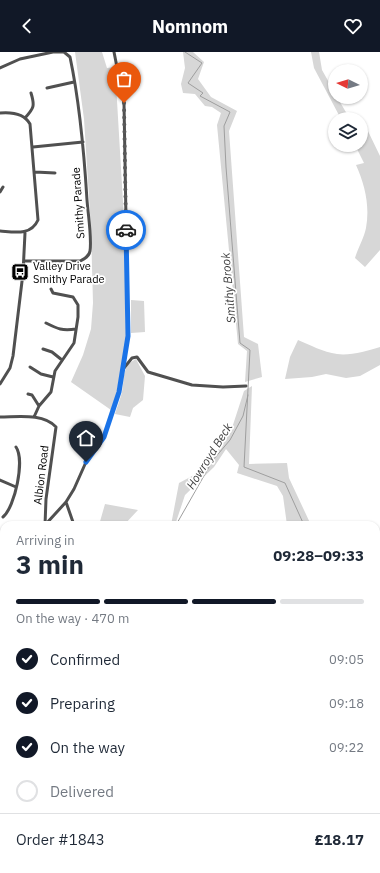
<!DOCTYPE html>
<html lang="en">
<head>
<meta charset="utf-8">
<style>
  body { margin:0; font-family:"IBM Plex Sans",sans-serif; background:#f6f6f7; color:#1f2937; height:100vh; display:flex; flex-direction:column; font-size:15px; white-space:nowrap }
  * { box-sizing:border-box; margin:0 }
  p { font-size:13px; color:#747a83 }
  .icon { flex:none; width:22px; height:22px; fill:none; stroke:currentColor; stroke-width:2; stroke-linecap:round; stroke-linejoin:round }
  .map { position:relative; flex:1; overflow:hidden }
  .sheet { position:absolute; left:0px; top:469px; width:380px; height:352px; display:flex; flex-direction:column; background:#fff; border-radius:12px 12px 0 0; box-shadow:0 1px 3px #0004 }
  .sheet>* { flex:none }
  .needle { width:26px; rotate:275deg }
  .tools { position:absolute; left:328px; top:12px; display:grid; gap:8px }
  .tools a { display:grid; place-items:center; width:40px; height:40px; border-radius:50%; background:#fff; box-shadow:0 1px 3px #0004; font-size:20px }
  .pin { position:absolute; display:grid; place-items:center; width:34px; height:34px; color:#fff; margin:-41px -17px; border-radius:50% 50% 50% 0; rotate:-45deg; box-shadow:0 0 4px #0007 }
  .pin .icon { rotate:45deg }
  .courier { position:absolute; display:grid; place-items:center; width:40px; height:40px; margin:-20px; border:3px solid #1a73e8; border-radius:50%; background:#fff; color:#222; box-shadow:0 1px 5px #0007 }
  .summary em { font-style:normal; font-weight:800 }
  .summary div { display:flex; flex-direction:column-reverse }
  .summary { display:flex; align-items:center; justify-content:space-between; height:68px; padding:0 16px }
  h1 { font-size:26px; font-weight:800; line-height:30px }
  .bar { display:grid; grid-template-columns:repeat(4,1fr); gap:6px 4px; align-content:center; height:48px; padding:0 16px }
  .bar i { height:5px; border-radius:3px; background:#e0e1e3 }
  .bar .on { background:#111827 }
  .bar p { grid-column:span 4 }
  .line { display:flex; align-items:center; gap:10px; padding:0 16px; border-top:1px solid #e0e1e3 }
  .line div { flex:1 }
  ol { padding:0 16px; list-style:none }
  li { display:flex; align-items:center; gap:12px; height:44px }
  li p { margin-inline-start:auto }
  li .icon { padding:4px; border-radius:50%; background:#111827; color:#fff; stroke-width:4 }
  li:last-child { color:#747a83 }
  li i { width:22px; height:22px; border:2px solid #e0e1e3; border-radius:50% }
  header { display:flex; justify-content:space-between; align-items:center; height:52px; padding:0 16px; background:#111827; color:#fff; font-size:18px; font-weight:800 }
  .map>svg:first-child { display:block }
</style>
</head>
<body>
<header><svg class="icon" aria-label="back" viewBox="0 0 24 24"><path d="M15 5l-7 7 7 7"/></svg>Nomnom<svg class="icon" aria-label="heart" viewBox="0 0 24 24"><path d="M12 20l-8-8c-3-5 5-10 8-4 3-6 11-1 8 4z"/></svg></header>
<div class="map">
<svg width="380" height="821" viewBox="0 0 380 821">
  <rect width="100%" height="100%" fill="#fff"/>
  <path fill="#d7d7d7" d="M 75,0 L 102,0 L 107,16 L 115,15 L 124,167 L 126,288 L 117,339 L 111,358 L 71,330 L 83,303 L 91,277 L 93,251 L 91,177 L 84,67 Z
    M 183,0 L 193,0 L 204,10 L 198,27 L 211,45 L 237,59 L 229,79 L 244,285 L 258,292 L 262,325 L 245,330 L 247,299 L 238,292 L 217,73 L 221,61 L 212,55 L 205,54 L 195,42 L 183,41 L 181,32 L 185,16 Z
    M 311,0 L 319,0 L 322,18 L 335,41 L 335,45 L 337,45 L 350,67 L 341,67 L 314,16 Z
    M 361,74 L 366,75 L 380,104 L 380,198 L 365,215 L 355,206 C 358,196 364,186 366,176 C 370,154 365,133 356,113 L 364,111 L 355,93 L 361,93 Z
    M 131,248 L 144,249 L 145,280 L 131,281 Z
    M 298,288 C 310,293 323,300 337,302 C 349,304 368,299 380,295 L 380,313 L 360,324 L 346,326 L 326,322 L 312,325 L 285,327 L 290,305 Z
    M 136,307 L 145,324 L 143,348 L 133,356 L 130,365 L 115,362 C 117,355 120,348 122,340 C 125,327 121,314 136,307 Z
    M 252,334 L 249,412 L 287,411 L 289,426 L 311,473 L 287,473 L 283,444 L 277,434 L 237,421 L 239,413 L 226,397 L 214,415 L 185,443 L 175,473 L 171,473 L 179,431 L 194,423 L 217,399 L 231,379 L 244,339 Z
    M 105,452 L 138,458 L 124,473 L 99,473 Z
    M 376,627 L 380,630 L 380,651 L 376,648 Z
    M 41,817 L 60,817 L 60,821 L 42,821 Z"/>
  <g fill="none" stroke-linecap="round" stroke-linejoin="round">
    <path stroke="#9e9e9e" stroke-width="1" d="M 185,0 L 202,11 L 188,31 L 203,41 L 200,44 L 230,60 L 224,74 L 226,115 L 240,291 L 250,298 L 244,415 L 285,431 L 304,473
      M 176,473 L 213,408 L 230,388 L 243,364 L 248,343
      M 376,516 L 380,515
      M 376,644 L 380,646
      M 45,817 L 46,821
      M 294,817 L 294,821"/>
    <path stroke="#505050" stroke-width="3" d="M 0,16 L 20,7 L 53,0 L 64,0 L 70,5 C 80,52 84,99 87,148 C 88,162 92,186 90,199 C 89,205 84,207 80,209 L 24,209
      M 47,36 L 74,30
      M 0,61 C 12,60 24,61 30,72 L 38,168 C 31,184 14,180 0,179
      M 25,66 C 34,56 35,54 31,41
      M 33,95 L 83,90
      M 35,120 L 55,121
      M 0,140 L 3,135
      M 46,271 C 58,277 62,279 76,277
      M 43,297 L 52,300 L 62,308
      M 30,315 L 41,322 L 53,325
      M 124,316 L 132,306 L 137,305 L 148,320 L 192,333 L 223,335 L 246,334
      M 0,332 L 10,316 L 13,304 L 23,221 L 25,181
      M 28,342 L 32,343 L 39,354
      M 0,365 C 18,365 43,361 56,375 L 46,447 L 45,473
      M 34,365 L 39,354 L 51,340 L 55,319 L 74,291 L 78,265 L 78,253 L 73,245 L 53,241 L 51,237
      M 0,428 L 16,435
      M 66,450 L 74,473
      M 3,465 C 15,455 25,408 16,395
      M 45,473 L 66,450 L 74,437 L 86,410 L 104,385 L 119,339 L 128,284 L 124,51 L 114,0
      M 376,506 L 380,505
      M 0,577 L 4,571
      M 0,717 L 4,703
      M 173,821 L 174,817"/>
  </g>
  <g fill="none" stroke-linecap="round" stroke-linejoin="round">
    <path stroke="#595959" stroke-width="4" stroke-dasharray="0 7.2" d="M 124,51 L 126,178"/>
    <path stroke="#1a73e8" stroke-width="5" d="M 86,410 L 104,385 L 119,340 L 128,284 L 126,178"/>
  </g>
  <defs>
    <symbol id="bus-square" viewBox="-11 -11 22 22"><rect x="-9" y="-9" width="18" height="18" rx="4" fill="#000" stroke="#fff"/><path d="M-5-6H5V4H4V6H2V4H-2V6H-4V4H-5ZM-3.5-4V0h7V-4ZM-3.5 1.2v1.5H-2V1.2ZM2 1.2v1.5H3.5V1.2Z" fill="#fff"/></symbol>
  </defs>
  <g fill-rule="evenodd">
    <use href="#bus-square" x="10" y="210" width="20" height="20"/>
  </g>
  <g text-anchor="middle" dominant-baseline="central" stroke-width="3.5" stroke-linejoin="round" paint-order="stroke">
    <g font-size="11" fill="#000" stroke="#fff">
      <text transform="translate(78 151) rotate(-94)">Smithy Parade</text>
      <text transform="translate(41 423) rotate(-83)">Albion Road</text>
    </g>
    <g font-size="11" fill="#000" stroke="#fff" text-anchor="start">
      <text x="33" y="214">Valley Drive<tspan x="33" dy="13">Smithy Parade</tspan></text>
    </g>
    <g font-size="12" font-style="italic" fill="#3f3f3f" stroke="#fff">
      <text transform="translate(228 236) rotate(-95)">Smithy Brook</text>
      <text transform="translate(209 404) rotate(-58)">Howroyd Beck</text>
    </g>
  </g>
</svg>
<div class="tools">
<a><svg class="needle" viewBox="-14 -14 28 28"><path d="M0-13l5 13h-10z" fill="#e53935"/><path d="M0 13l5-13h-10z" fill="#747a83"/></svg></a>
<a><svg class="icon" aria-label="layers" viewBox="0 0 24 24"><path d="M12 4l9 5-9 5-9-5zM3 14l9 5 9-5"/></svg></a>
</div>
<div class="pin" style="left:124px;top:51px;background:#ea580c"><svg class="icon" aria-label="bag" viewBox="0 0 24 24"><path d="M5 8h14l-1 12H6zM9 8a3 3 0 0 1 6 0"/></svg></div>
<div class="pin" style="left:86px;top:410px;background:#1f2937"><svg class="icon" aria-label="home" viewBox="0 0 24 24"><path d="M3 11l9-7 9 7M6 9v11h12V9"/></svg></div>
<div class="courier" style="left:126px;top:178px"><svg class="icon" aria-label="car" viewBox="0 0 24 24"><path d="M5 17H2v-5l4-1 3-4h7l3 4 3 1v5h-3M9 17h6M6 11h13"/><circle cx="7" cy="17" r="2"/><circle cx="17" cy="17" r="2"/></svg></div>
<section class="sheet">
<div class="summary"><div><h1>3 min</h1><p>Arriving in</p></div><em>09:28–09:33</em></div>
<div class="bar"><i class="on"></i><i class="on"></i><i class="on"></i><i></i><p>On the way · 470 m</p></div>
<ol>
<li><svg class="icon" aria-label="check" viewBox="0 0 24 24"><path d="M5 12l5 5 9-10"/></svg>Confirmed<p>09:05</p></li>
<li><svg class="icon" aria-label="check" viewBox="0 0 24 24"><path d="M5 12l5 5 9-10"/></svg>Preparing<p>09:18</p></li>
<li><svg class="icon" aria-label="check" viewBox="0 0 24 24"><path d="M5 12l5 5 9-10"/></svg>On the way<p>09:22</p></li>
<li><i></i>Delivered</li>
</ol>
<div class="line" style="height:52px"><div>Order #1843</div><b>£18.17</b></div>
</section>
</div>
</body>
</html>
